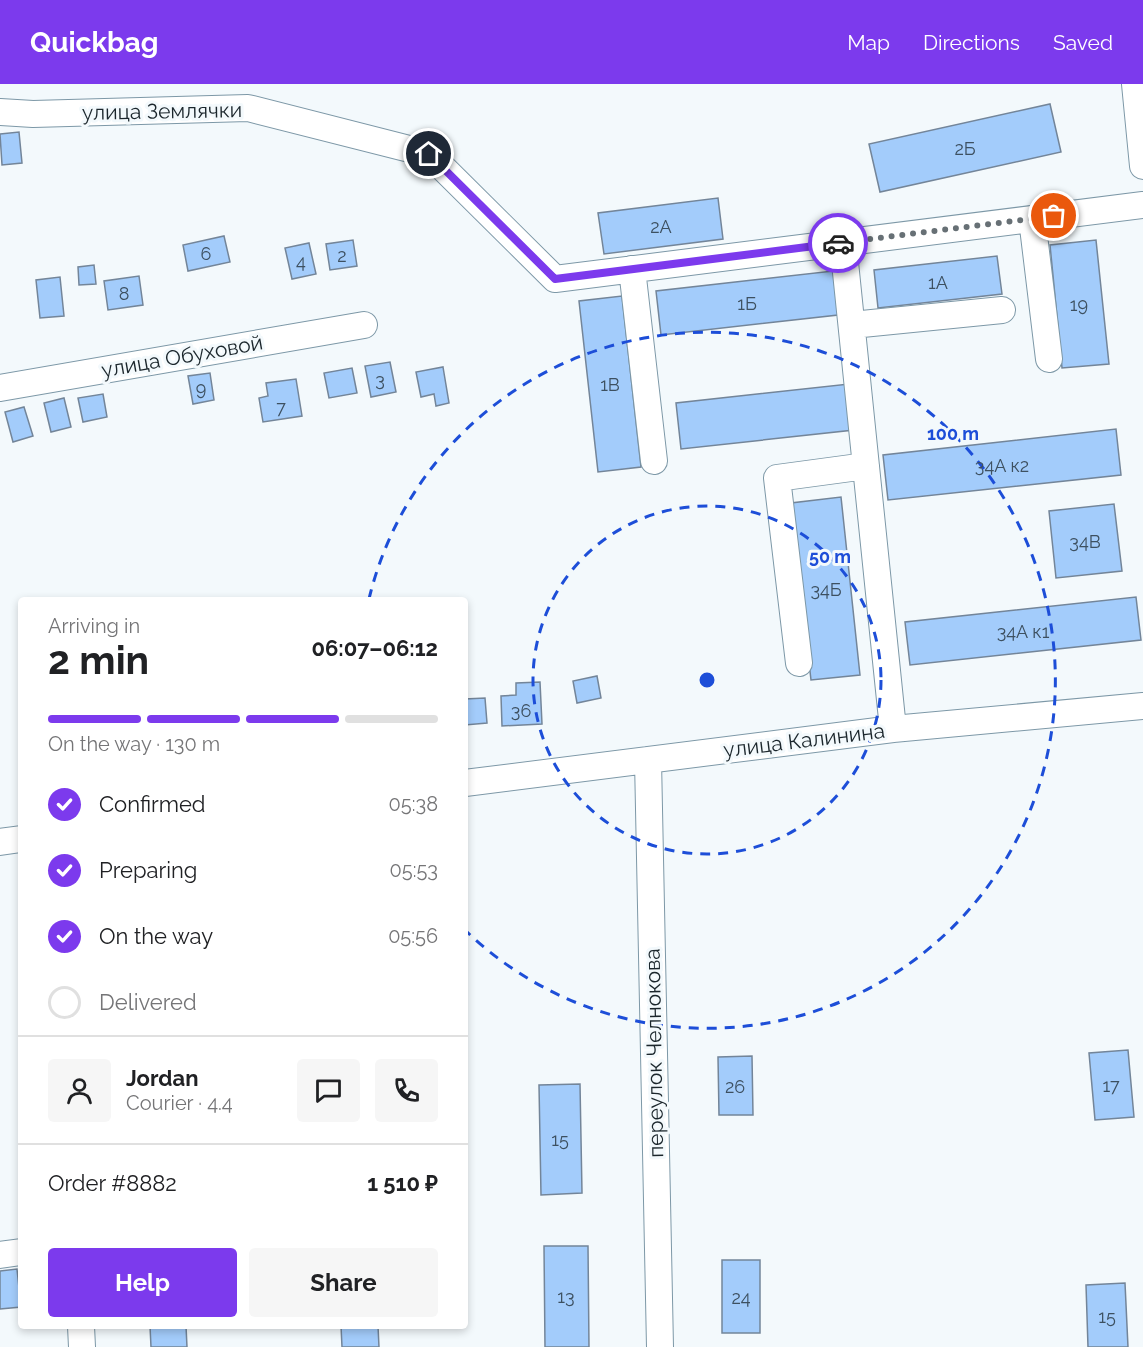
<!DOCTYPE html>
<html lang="en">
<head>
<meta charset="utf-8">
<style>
  body { margin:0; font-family:Raleway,sans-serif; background:#f6f6f6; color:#202124; height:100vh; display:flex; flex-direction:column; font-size:22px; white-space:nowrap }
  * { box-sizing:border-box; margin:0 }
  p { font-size:20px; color:#757577 }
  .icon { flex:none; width:33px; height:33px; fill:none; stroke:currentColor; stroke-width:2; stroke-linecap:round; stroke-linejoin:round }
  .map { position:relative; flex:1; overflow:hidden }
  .side { position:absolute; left:18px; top:513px; width:450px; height:732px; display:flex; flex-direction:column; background:#fff; border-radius:6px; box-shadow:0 3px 9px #0003 }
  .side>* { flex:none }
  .pin { position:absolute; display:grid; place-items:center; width:51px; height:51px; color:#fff; margin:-26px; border:3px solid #fff; border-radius:50%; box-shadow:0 2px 6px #0007 }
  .courier { position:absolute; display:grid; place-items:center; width:60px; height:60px; margin:-30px; border:4px solid #7c3aed; border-radius:50%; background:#fff; color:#222; box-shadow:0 2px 8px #0007 }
  .head em { font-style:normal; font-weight:700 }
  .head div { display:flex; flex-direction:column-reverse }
  .head { display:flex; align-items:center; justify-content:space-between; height:102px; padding:0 30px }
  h1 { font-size:39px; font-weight:700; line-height:45px }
  .bar { display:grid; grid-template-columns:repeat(4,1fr); gap:9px 6px; align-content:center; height:72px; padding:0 30px }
  .bar i { height:8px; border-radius:4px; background:#e0e0e0 }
  .bar .on { background:#7c3aed }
  .bar p { grid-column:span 4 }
  .line { display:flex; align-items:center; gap:15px; padding:0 30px; border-top:2px solid #e0e0e0 }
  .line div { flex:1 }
  .round { display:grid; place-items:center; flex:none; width:63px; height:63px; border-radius:6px; background:#f6f6f6 }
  ol { padding:0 30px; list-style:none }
  li { display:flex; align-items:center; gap:18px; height:66px }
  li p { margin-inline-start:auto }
  li .icon { padding:6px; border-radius:50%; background:#7c3aed; color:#fff; stroke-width:4 }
  li:last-child { color:#757577 }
  li i { width:33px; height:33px; border:3px solid #e0e0e0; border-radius:50% }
  .cta { display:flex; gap:12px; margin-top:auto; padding:12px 30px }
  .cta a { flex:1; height:69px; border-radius:6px; background:#7c3aed; color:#fff; font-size:24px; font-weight:700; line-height:69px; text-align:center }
  .cta a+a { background:#f6f6f6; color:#202124 }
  header { display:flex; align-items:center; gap:36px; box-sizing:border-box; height:84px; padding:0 30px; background:#7c3aed; color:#fff }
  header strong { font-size:28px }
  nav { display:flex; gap:33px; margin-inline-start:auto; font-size:21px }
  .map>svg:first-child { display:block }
</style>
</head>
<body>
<header>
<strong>Quickbag</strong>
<nav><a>Map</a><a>Directions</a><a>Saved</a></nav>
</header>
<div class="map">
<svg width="1143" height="1263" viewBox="0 0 1143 1263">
  <rect width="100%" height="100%" fill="#f3f9fc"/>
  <path fill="#a3ccfb" stroke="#738599" stroke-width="1.5" d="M 1050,20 L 1061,68 L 880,108 L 869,60 Z
    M 19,48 L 22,79 L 2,81 L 0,50 Z
    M 718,114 L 723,155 L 604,170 L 598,129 Z
    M 224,152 L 230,178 L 188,187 L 183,161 Z
    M 353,156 L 357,182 L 330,186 L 326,160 Z
    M 1096,156 L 1109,280 L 1062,284 L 1050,161 Z
    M 309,159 L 316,190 L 292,195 L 285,164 Z
    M 997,172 L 1002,210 L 878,224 L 874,186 Z
    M 94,181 L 96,200 L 79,201 L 78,183 Z
    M 833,187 L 838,231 L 661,251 L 656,207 Z
    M 139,192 L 143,221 L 108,226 L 104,197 Z
    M 60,193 L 64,232 L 40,234 L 36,196 Z
    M 622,212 L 641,383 L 598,388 L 579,217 Z
    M 390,278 L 396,308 L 371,313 L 365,282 Z
    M 443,283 L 449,319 L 436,322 L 434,310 L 421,313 L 416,288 Z
    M 352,284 L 357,309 L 329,314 L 324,289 Z
    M 210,289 L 214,316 L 193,320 L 188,292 Z
    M 296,295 L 302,332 L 263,338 L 259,314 L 268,312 L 266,299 Z
    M 849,300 L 854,346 L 681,365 L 676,319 Z
    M 103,310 L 107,333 L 83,338 L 78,314 Z
    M 64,314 L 71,343 L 51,348 L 44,319 Z
    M 24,323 L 33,352 L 13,358 L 5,328 Z
    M 1116,345 L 1121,391 L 888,416 L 883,371 Z
    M 841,413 L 860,591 L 811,596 L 791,419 Z
    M 1114,420 L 1122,487 L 1056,494 L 1049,427 Z
    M 1136,513 L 1141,556 L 910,581 L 905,538 Z
    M 597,592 L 601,614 L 577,619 L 573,597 Z
    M 540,598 L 542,640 L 502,642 L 501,612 L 516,611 L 516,599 Z
    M 485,614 L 487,639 L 465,641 L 465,615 Z
    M 1128,966 L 1134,1033 L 1095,1036 L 1089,969 Z
    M 752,972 L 753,1031 L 719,1031 L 718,973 Z
    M 580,1000 L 582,1109 L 541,1111 L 539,1001 Z
    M 544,1162 L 588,1162 L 589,1263 L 545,1263 Z
    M 722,1176 L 760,1176 L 760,1249 L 722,1249 Z
    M 17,1185 L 21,1223 L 0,1225 L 0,1187 Z
    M 1125,1199 L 1128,1263 L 1088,1263 L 1086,1201 Z
    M 150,1242 L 186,1242 L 187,1263 L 151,1263 Z
    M 341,1242 L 378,1242 L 379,1263 L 342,1263 Z"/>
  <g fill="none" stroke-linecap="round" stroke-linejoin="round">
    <defs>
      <path id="minor" d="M 1135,0 L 1143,82
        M 0,28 L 33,30 L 248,24 L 429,70 L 555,195 L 1143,121
        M 1032,135 L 1049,275
        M 843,159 L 893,645
        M 632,185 L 654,377
        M 852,241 L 1002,226
        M 0,304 L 364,241
        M 799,579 L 777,394 L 866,382
        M 648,676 L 660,1263
        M 465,699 L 893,645 L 1143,622
        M 0,758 L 21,755
        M 0,1171 L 21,1168
        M 81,1242 L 82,1263"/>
    </defs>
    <use href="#minor" stroke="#7d98a7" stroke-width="28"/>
    <use href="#minor" stroke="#fff" stroke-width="26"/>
  </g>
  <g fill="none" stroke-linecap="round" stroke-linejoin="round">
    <path stroke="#677075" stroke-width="6" stroke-dasharray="0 10.8" d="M 838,159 L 1054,132"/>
    <path stroke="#7c3aed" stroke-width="8" d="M 429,70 L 555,195 L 838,159"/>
  </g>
  <g fill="none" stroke="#1d4ed8" stroke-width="3" stroke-dasharray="10 8">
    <circle cx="707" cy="596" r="174"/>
    <path d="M369 515A348 348 0 1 1 465 846"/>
  </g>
  <g text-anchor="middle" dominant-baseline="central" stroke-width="6" stroke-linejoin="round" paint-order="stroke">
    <g font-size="18" fill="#3d5060">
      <text x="965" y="64">2Б</text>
      <text x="661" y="142">2А</text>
      <text x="206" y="169">6</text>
      <text x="342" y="171">2</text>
      <text x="301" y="177">4</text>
      <text x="938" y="198">1А</text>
      <text x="124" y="209">8</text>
      <text x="747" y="219">1Б</text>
      <text x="1079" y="220">19</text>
      <text x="380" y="295">3</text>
      <text x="610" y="300">1В</text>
      <text x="201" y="304">9</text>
      <text x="281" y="323">7</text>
      <text x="1002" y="381">34А к2</text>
      <text x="1085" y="457">34В</text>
      <text x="826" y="505">34Б</text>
      <text x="1023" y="547">34А к1</text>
      <text x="521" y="626">36</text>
      <text x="1111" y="1001">17</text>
      <text x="735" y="1002">26</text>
      <text x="560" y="1055">15</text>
      <text x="566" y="1212">13</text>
      <text x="741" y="1213">24</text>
      <text x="1107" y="1232">15</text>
    </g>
    <g font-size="21" fill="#1b262c" stroke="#f3f9fc">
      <text transform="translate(162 27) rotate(-1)">улица Землячки</text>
      <text transform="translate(182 272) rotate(-10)">улица Обуховой</text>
      <text transform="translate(804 656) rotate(-7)">улица Калинина</text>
      <text transform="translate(654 969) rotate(-91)">переулок Челнокова</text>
    </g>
  </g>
  <circle cx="707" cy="596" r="9" fill="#1d4ed8" stroke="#f3f9fc" stroke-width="3"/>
  <g font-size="18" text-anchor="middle" font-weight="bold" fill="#1d4ed8" stroke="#f3f9fc" stroke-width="6" stroke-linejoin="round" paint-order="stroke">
    <text x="953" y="356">100 m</text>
    <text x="830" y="479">50 m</text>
  </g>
</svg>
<div class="pin" style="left:1054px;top:132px;background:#ea580c"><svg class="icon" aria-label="bag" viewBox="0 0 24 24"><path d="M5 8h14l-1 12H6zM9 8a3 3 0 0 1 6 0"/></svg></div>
<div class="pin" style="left:429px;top:70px;background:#1f2937"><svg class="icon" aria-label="home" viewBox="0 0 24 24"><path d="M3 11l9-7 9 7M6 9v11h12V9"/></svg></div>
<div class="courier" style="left:838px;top:159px"><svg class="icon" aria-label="car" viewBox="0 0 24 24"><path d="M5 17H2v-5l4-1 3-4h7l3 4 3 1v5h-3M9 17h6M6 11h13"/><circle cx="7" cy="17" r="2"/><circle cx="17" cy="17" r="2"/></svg></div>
<section class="side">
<div class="head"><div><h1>2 min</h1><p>Arriving in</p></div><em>06:07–06:12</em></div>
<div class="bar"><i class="on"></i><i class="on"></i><i class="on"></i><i></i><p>On the way · 130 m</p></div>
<ol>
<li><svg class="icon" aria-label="check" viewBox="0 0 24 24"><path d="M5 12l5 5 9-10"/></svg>Confirmed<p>05:38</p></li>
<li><svg class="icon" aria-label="check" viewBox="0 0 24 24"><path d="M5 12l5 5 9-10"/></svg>Preparing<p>05:53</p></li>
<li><svg class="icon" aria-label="check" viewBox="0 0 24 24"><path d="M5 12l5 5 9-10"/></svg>On the way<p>05:56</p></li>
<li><i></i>Delivered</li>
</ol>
<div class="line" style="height:108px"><a class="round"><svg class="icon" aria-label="person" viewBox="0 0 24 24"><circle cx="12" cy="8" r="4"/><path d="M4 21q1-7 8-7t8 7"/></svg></a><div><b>Jordan</b><p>Courier · 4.4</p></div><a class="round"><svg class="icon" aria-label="chat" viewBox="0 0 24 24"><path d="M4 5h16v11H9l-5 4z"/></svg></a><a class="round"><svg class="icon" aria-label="phone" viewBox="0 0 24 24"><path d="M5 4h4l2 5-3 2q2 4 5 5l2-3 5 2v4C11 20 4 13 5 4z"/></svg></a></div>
<div class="line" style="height:78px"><div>Order #8882</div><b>1 510 ₽</b></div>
<div class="cta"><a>Help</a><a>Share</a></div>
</section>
</div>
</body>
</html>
